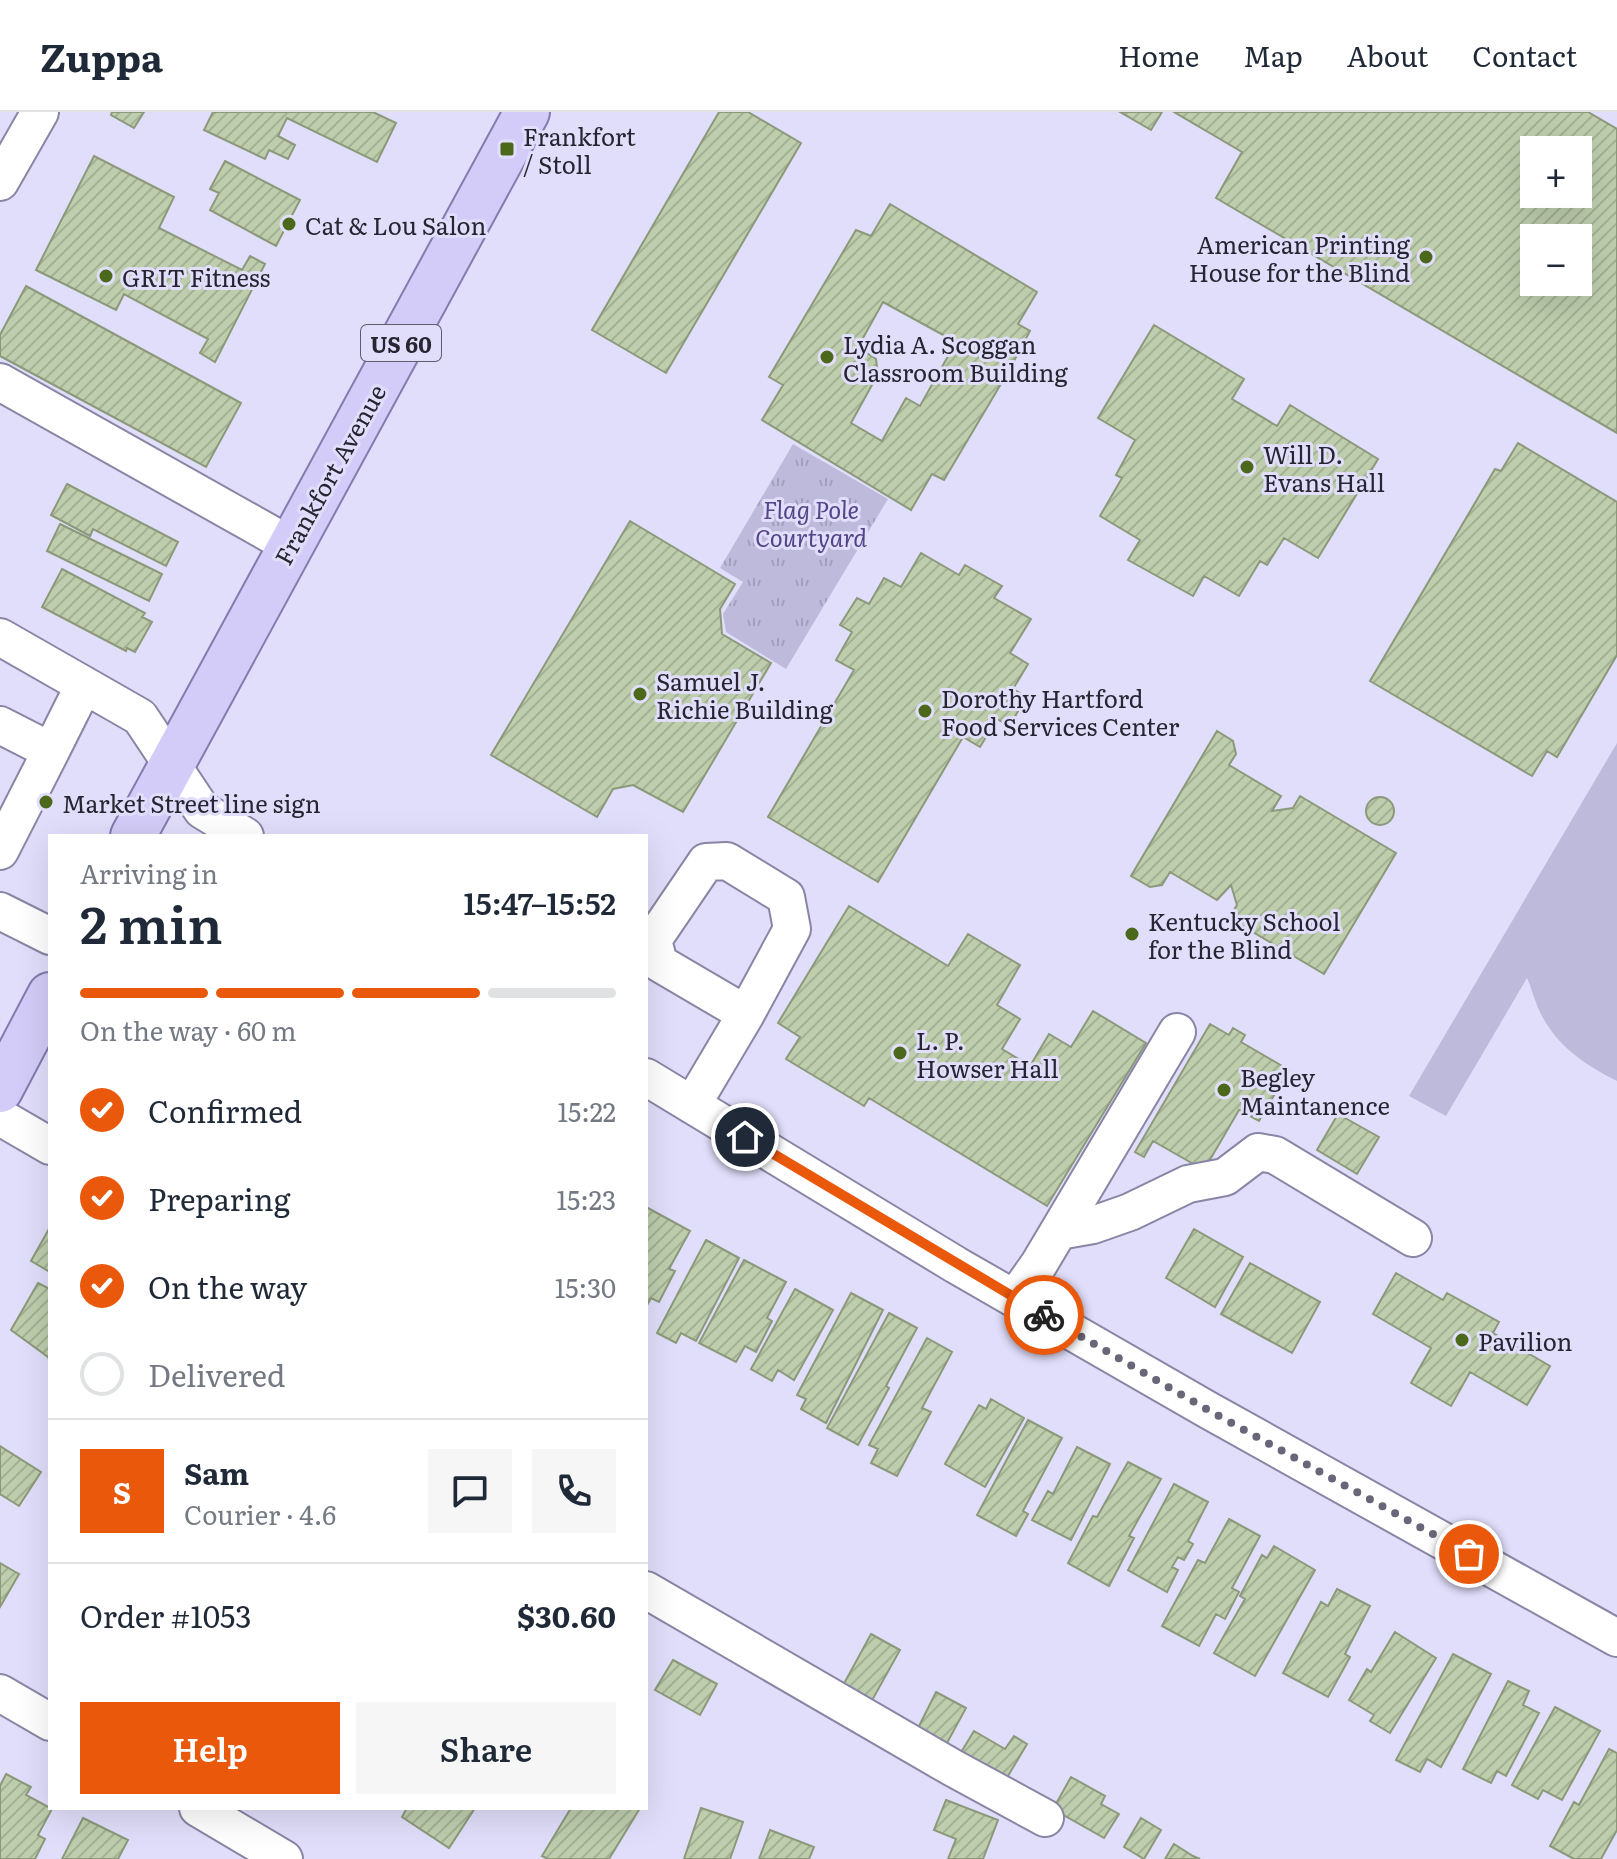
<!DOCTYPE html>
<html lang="en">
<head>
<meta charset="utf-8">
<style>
  body { margin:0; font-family:Literata,serif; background:#f6f6f7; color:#1f2937; height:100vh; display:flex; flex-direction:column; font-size:30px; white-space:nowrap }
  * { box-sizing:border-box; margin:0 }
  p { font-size:26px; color:#747a83 }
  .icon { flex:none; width:44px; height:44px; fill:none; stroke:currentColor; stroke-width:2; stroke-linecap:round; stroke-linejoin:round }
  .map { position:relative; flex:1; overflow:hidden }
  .side { position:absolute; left:48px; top:722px; width:600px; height:976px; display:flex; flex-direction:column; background:#fff; border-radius:0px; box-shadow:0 8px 32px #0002 }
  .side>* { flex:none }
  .controls { position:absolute; left:1520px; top:24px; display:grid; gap:16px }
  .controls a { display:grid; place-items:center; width:72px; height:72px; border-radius:0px; background:#fff; box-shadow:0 8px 32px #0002; font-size:40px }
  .pin { position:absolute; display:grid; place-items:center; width:68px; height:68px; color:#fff; margin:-34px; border:4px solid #fff; border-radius:50%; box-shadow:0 2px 8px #0007 }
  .courier { position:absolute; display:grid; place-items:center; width:80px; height:80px; margin:-40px; border:6px solid #ea580c; border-radius:50%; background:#fff; color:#222; box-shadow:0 2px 10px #0007 }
  .summary em { font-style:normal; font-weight:600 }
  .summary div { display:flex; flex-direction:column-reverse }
  .summary { display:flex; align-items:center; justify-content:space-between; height:136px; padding:0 32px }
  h1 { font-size:52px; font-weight:600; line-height:60px }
  .bar { display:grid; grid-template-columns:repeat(4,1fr); gap:12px 8px; align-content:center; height:96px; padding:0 32px }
  .bar i { height:10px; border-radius:6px; background:#e0e1e3 }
  .bar .current { background:#ea580c }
  .bar p { grid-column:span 4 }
  .line { display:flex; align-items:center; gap:20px; padding:0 32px; border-top:2px solid #e0e1e3 }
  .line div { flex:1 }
  .round { display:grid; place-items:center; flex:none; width:84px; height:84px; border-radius:0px; background:#f6f6f7 }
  ol { padding:0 32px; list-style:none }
  li { display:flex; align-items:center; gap:24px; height:88px }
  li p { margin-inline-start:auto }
  li .icon { padding:8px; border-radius:50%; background:#ea580c; color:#fff; stroke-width:4 }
  li:last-child { color:#747a83 }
  li i { width:44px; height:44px; border:4px solid #e0e1e3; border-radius:50% }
  .button { display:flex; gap:16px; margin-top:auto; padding:16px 32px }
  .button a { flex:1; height:92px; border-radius:0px; background:#ea580c; color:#fff; font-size:32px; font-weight:600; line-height:92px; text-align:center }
  .button a+a { background:#f6f6f7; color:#1f2937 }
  header { display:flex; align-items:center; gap:48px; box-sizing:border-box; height:112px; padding:0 40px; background:#fff; border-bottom:2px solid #e0e1e3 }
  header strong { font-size:38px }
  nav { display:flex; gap:44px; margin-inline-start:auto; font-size:28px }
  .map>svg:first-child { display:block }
</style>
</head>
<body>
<header>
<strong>Zuppa</strong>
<nav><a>Home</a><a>Map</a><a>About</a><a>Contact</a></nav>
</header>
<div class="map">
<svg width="1617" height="1747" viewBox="0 0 1617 1747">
  <defs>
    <pattern id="grass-tufts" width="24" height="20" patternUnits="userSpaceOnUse" patternTransform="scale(2)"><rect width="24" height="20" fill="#bebadc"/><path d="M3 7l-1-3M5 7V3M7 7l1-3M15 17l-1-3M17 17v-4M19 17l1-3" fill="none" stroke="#a3a0bd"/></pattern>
    <pattern id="building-hatch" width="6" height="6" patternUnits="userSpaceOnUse" patternTransform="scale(2)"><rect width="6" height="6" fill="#becead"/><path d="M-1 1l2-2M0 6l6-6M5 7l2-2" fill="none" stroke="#a3b195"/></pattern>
  </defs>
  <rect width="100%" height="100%" fill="#e1defb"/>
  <path fill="url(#grass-tufts)" d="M 793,332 L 888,387 L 786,557 L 726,520 L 723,502 L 743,470 L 720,456 Z"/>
  <path fill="#bebadc" d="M 1617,631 L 1617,969 C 1583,952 1554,932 1538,896 C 1534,886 1531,875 1527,866 L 1446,1004 L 1409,984 Z"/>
  <path fill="url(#building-hatch)" stroke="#8b997a" stroke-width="2" fill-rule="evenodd" d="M 112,0 L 144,0 L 134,16 L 111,3 Z
    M 213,0 L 373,0 L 396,11 L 377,50 L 287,6 L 278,24 L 295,33 L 288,47 L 269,38 L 265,47 L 204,18 Z
    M 719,0 L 748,0 L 801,31 L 666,261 L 592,218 Z
    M 1120,0 L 1162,0 L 1151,18 Z
    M 1174,0 L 1588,0 L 1617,17 L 1617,321 L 1216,86 L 1242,40 ZM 1534,38 L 1578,38 L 1578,82 L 1534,82 ZM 1534,126 L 1578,126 L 1578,170 L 1534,170 Z
    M 94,44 L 174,85 L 159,116 L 242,158 L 250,144 L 265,152 L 215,250 L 200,241 L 208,227 L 124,182 L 116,198 L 36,158 Z
    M 225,49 L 300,88 L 276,134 L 210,98 L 219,81 L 210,77 Z
    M 890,92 L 1037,180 L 1018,212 L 1030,219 L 1008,260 L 944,368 L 932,362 L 911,398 L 762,308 L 783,273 L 769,265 L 856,118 L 871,124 ZM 883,190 L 956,230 L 920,294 L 906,286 L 882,329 L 851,311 L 878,262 L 876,247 L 858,235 Z
    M 26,174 L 241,291 L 206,355 L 0,244 L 0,223 Z
    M 1154,213 L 1244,267 L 1232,287 L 1277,314 L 1290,293 L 1378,347 L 1318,446 L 1284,426 L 1267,453 L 1260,449 L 1239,484 L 1204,464 L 1193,484 L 1128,448 L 1140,428 L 1100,404 L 1122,366 L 1116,363 L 1135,328 L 1098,306 Z
    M 1518,331 L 1617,390 L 1617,543 L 1557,645 L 1547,639 L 1532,664 L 1370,569 L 1495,357 L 1501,359 Z
    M 67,372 L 178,430 L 166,454 L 93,417 L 90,424 L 51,403 Z
    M 630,409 L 735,472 L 720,497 L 722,522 L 771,551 L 683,700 L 633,673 L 613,677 L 597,705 L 491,643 Z
    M 60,412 L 162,462 L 149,489 L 47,439 Z
    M 921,441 L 959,463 L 965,453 L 1002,474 L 994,486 L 1031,507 L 1010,541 L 1028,552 L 1013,577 L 1027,585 L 1009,614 L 997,607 L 980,635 L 963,625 L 878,770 L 768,705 L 854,558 L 836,548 L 852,520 L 840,513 L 857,486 L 869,492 L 884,466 L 901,475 Z
    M 62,457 L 145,501 L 142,505 L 152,510 L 135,540 L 127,536 L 126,539 L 42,495 Z
    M 1217,619 L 1233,629 L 1236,642 L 1229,653 L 1281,684 L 1272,699 L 1293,696 L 1300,684 L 1396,741 L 1324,862 L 1229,806 L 1237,793 L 1231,773 L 1217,788 L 1170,760 L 1162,773 L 1150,775 L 1131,764 Z
    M1366 699a14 14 0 1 1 28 0a14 14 0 1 1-28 0Z
    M 849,794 L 948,854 L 968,822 L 1020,853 L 997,893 L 1020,907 L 1002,937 L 1030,954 L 1049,922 L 1071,935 L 1093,899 L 1146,931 L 1047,1094 L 869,986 L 864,994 L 786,947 L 800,925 L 778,911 Z
    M 1210,912 L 1229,923 L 1233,916 L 1245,923 L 1241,930 L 1289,958 L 1259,1009 L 1239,998 L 1204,1058 L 1153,1029 L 1144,1045 L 1135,1040 Z
    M 1338,1002 L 1379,1025 L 1357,1062 L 1317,1038 Z
    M 646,1095 L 690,1119 L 669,1157 L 675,1159 L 659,1190 L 651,1186 L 646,1195 Z
    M 50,1115 L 50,1160 L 31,1149 Z
    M 1194,1117 L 1243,1145 L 1215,1195 L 1166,1166 Z
    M 706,1128 L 739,1146 L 696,1229 L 681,1221 L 676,1231 L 657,1221 Z
    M 744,1148 L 786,1170 L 767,1206 L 772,1209 L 756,1240 L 745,1234 L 736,1250 L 699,1231 Z
    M 1250,1151 L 1320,1190 L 1292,1241 L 1221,1202 Z
    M 1396,1161 L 1443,1188 L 1447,1181 L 1499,1210 L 1493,1221 L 1550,1254 L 1527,1293 L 1470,1260 L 1451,1294 L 1411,1271 L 1431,1236 L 1373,1202 Z
    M 38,1171 L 50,1177 L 50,1250 L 48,1245 L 11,1218 Z
    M 795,1177 L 833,1198 L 794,1268 L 778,1258 L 772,1269 L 751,1257 Z
    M 851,1181 L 883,1198 L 826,1311 L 801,1297 L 806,1287 L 797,1283 Z
    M 889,1201 L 917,1216 L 886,1274 L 889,1276 L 858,1333 L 827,1316 Z
    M 927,1226 L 952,1240 L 922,1296 L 931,1300 L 897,1364 L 871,1351 L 878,1337 L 869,1333 Z
    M 991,1287 L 1024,1306 L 985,1375 L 945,1352 L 979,1293 L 986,1297 Z
    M 1028,1308 L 1062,1326 L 1023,1399 L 1028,1402 L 1016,1424 L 977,1403 Z
    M 0,1334 L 41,1360 L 19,1394 L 0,1382 Z
    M 1077,1335 L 1110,1352 L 1071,1428 L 1032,1408 L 1048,1379 L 1053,1382 Z
    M 1128,1350 L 1161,1367 L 1129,1424 L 1134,1426 L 1109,1474 L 1068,1451 L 1093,1404 L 1097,1405 Z
    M 1174,1372 L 1208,1390 L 1188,1429 L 1193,1432 L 1184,1448 L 1178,1445 L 1172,1455 L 1178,1458 L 1167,1480 L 1128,1458 Z
    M 1229,1407 L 1260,1424 L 1232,1476 L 1239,1480 L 1225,1507 L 1216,1502 L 1199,1534 L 1162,1514 L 1198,1448 L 1205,1451 Z
    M 1274,1434 L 1315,1458 L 1255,1564 L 1214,1541 L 1245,1487 L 1240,1484 L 1262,1443 L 1267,1446 Z
    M 0,1451 L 19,1462 L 0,1495 Z
    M 1337,1477 L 1370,1494 L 1345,1542 L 1350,1545 L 1328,1585 L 1283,1561 L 1321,1490 L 1328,1494 Z
    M 1395,1520 L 1436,1546 L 1390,1621 L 1370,1609 L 1374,1603 L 1349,1588 L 1367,1557 L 1371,1560 Z
    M 871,1522 L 900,1538 L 870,1592 L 841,1577 Z
    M 1453,1542 L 1491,1562 L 1441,1655 L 1427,1647 L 1420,1660 L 1396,1648 Z
    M 673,1548 L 717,1572 L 700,1603 L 655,1578 Z
    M 1508,1569 L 1529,1579 L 1523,1593 L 1539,1601 L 1506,1664 L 1497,1659 L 1491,1671 L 1463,1657 Z
    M 936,1580 L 966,1596 L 947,1631 L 918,1616 Z
    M 1555,1595 L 1600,1619 L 1562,1688 L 1543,1678 L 1538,1687 L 1512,1673 Z
    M 974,1619 L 1005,1637 L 1014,1624 L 1027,1632 L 1005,1669 L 960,1642 Z
    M 1609,1637 L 1617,1641 L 1617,1718 L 1601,1747 L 1574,1747 L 1550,1734 L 1574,1690 L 1579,1693 Z
    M 6,1662 L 31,1675 L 26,1683 L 52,1697 L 38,1723 L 45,1727 L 35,1747 L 0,1747 L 0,1674 Z
    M 1071,1665 L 1105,1684 L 1101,1692 L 1119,1702 L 1104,1726 L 1053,1697 Z
    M 946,1688 L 998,1708 L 983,1747 L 948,1747 L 956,1727 L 934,1718 Z
    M 407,1696 L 475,1696 L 449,1736 L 402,1705 Z
    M 571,1696 L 640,1696 L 609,1747 L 548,1747 L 542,1744 Z
    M 701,1696 L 743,1710 L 730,1747 L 684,1747 Z
    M 83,1706 L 128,1728 L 118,1747 L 62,1747 Z
    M 1141,1706 L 1161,1718 L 1144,1747 L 1124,1735 Z
    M 770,1718 L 814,1735 L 809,1747 L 759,1747 Z
    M 1174,1732 L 1193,1744 L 1200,1747 L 1165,1747 Z"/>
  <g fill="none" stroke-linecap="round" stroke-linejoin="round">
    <defs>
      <path id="minor" d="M 0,70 L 40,0
        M 0,270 L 290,433
        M 0,525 L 140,605 L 202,698 L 245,724
        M 0,613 L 51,639 L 84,573
        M 0,739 L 51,639
        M 0,799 L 50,824
        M 646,965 L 956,1153 L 1208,1298 L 1617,1526
        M 692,993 L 746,902 L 659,851 L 653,828 L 706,750 L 727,749 L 786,785 L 792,817 L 746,902
        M 0,1005 L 50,1034
        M 1059,1119 L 1093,1113 L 1130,1100 L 1188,1072 L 1225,1065 L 1258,1040 L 1275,1043 L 1413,1126
        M 1015,1186 L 1039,1152 L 1177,920
        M 646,1478 L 953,1656 L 1045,1706
        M 0,1581 L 50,1610
        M 198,1696 L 284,1747"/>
      <path id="major" d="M 133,724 L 527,0
        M 0,978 L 50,883"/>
    </defs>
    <use href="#minor" stroke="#8985a5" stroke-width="40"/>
    <use href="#major" stroke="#847baf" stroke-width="48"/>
    <use href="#minor" stroke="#fff" stroke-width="36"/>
    <use href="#major" stroke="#d3ccf8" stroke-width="44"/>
  </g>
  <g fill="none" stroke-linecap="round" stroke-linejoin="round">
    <path stroke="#686678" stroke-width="8" stroke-dasharray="0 14.4" d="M 1044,1203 L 1208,1298 L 1469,1442"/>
    <path stroke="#ea580c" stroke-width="10" d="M 745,1025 L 1044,1203"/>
  </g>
  <g fill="#4b681b" stroke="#e1defb" stroke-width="3">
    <rect x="499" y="29" width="16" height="16" rx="4"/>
    <circle cx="289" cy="112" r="8"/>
    <circle cx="1426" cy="145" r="8"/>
    <circle cx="106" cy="164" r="8"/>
    <circle cx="827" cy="245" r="8"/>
    <circle cx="1247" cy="355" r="8"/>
    <circle cx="640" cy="582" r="8"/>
    <circle cx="925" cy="599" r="8"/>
    <circle cx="46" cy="690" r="8"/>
    <circle cx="1132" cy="822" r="8"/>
    <circle cx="900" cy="941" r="8"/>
    <circle cx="1224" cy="978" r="8"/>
    <circle cx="1462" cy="1228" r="8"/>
  </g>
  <g text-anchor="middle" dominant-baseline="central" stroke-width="6" stroke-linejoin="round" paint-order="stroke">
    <rect fill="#e1defb" stroke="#5f5c6e" stroke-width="2" x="361" y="213" width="80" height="36" rx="6"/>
    <g font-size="22" font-weight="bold" fill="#272532">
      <text x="401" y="231">US 60</text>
    </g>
    <g font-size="24" fill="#272532" stroke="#e1defb" text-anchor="start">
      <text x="523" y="23">Frankfort<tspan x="523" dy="28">/ Stoll</tspan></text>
      <text x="305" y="112">Cat &amp; Lou Salon</text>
      <text x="1410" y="131" text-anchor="end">American Printing<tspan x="1410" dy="28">House for the Blind</tspan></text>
      <text x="122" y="164">GRIT Fitness</text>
      <text x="843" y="231">Lydia A. Scoggan<tspan x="843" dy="28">Classroom Building</tspan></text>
      <text x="1263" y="341">Will D.<tspan x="1263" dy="28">Evans Hall</tspan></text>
      <text x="656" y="568">Samuel J.<tspan x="656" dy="28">Richie Building</tspan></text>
      <text x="941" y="585">Dorothy Hartford<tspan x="941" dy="28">Food Services Center</tspan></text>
      <text x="62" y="690">Market Street line sign</text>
      <text x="1148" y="808">Kentucky School<tspan x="1148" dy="28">for the Blind</tspan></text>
      <text x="916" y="927">L. P.<tspan x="916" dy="28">Howser Hall</tspan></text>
      <text x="1240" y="964">Begley<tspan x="1240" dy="28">Maintanence</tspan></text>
      <text x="1478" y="1228">Pavilion</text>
    </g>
    <g font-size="24" fill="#272532" stroke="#e1defb">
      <text transform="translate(329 362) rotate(-61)">Frankfort Avenue</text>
    </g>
    <g font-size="24" font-style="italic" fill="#534586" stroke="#e1defb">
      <text x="811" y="396">Flag Pole<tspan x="811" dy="28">Courtyard</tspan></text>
    </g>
  </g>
</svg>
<div class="controls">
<a>+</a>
<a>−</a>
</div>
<div class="pin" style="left:1469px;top:1442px;background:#ea580c"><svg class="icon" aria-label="bag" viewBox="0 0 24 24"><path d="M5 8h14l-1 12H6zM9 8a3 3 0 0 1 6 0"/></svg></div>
<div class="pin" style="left:745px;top:1025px;background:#1f2937"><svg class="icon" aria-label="home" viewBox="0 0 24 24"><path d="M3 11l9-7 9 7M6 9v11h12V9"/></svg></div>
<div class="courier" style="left:1044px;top:1203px"><svg class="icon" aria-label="bike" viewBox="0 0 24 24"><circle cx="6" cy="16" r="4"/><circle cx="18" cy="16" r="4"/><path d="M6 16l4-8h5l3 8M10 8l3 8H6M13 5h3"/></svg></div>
<section class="side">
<div class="summary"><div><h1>2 min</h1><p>Arriving in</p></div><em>15:47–15:52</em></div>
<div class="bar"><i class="current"></i><i class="current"></i><i class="current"></i><i></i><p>On the way · 60 m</p></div>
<ol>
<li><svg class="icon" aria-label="check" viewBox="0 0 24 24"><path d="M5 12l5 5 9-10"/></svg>Confirmed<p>15:22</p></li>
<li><svg class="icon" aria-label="check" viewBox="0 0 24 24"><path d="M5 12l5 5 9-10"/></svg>Preparing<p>15:23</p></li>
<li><svg class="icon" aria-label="check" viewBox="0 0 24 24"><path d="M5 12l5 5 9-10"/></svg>On the way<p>15:30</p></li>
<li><i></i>Delivered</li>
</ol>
<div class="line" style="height:144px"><b class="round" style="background:#ea580c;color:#fff">S</b><div><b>Sam</b><p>Courier · 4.6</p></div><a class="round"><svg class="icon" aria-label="chat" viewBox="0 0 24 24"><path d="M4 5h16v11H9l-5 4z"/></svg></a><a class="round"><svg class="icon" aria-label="phone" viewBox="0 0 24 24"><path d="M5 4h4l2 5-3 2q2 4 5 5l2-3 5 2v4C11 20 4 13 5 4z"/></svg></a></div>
<div class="line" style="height:104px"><div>Order #1053</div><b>$30.60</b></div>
<div class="button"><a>Help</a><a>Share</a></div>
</section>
</div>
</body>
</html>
